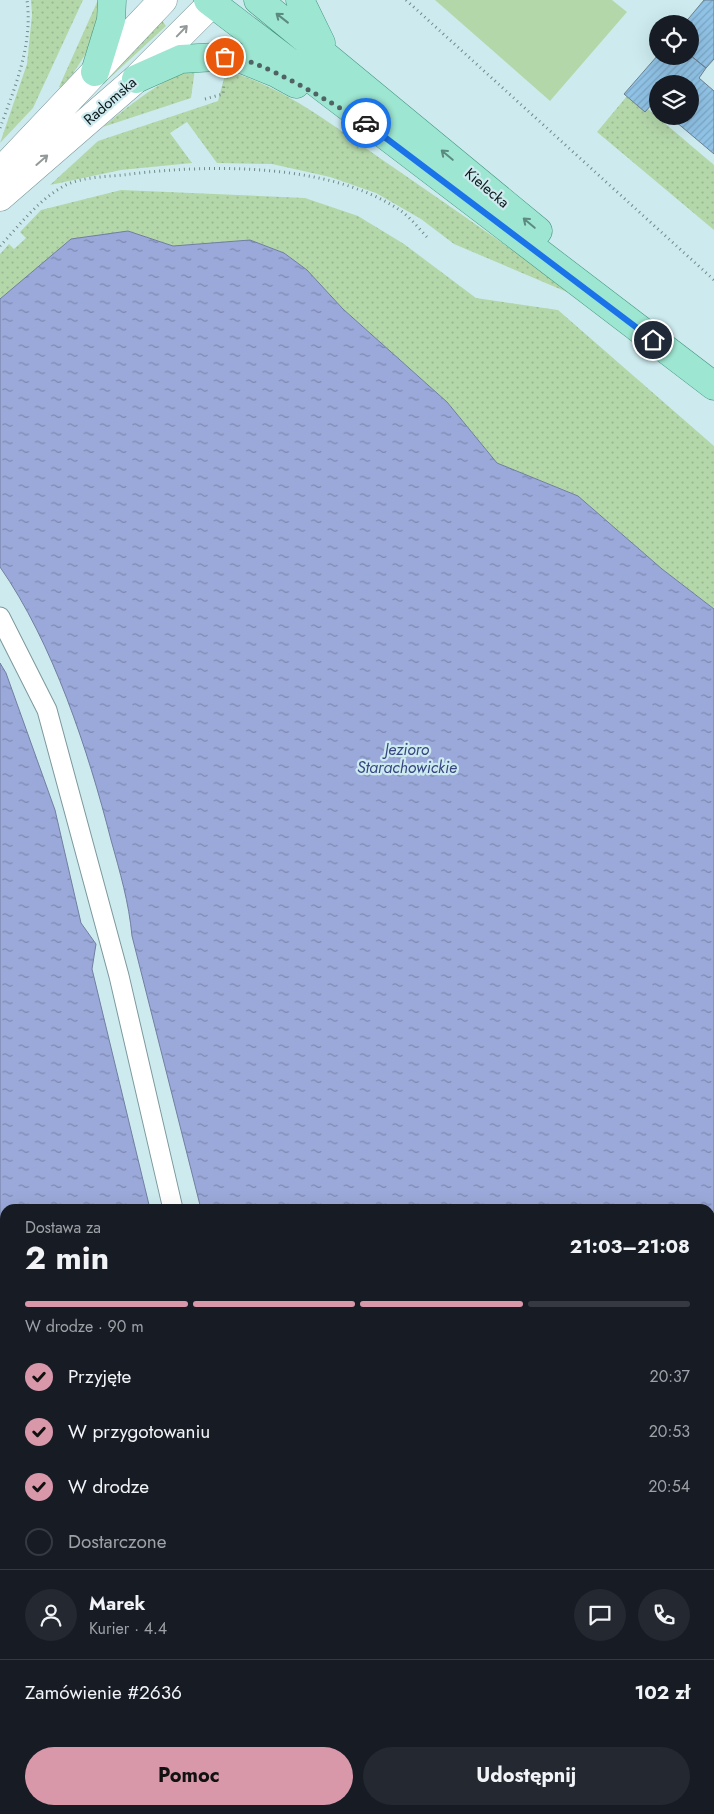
<!DOCTYPE html>
<html lang="pl">
<head>
<meta charset="utf-8">
<style>
  body { margin:0; font-family:Jost,sans-serif; background:#242831; color:#f1f3f6; height:100vh; display:flex; flex-direction:column; font-size:19px; white-space:nowrap }
  * { box-sizing:border-box; margin:0 }
  p { font-size:16px; color:#9ea1a6 }
  .icon { flex:none; width:28px; height:28px; fill:none; stroke:currentColor; stroke-width:2; stroke-linecap:round; stroke-linejoin:round }
  .map { position:relative; flex:1; overflow:hidden }
  .details { position:absolute; left:0px; top:1204px; width:715px; height:611px; display:flex; flex-direction:column; background:#171b24; border-radius:15px 15px 0 0; box-shadow:0 5px 20px #0002 }
  .details>* { flex:none }
  .buttons { position:absolute; left:649px; top:15px; display:grid; gap:10px }
  .buttons a { display:grid; place-items:center; width:50px; height:50px; border-radius:50%; background:#171b24; box-shadow:0 5px 20px #0002; font-size:25px }
  .pin { position:absolute; display:grid; place-items:center; width:42px; height:42px; color:#fff; margin:-21px; border:2px solid #fff; border-radius:50%; box-shadow:0 1px 5px #0007 }
  .courier { position:absolute; display:grid; place-items:center; width:50px; height:50px; margin:-25px; border:4px solid #1a73e8; border-radius:50%; background:#fff; color:#222; box-shadow:0 1px 6px #0007 }
  .headline em { font-style:normal; font-weight:700 }
  .headline div { display:flex; flex-direction:column-reverse }
  .headline { display:flex; align-items:center; justify-content:space-between; height:85px; padding:0 25px }
  h1 { font-size:32px; font-weight:700; line-height:38px }
  .bar { display:grid; grid-template-columns:repeat(4,1fr); gap:8px 5px; align-content:center; height:60px; padding:0 25px }
  .bar i { height:6px; border-radius:4px; background:#363941 }
  .bar .on { background:#d898aa }
  .bar p { grid-column:span 4 }
  .line { display:flex; align-items:center; gap:12px; padding:0 25px; border-top:1px solid #363941 }
  .line div { flex:1 }
  .round { display:grid; place-items:center; flex:none; width:52px; height:52px; border-radius:26px; background:#242831 }
  ol { padding:0 25px; list-style:none }
  li { display:flex; align-items:center; gap:15px; height:55px }
  li p { margin-inline-start:auto }
  li .icon { padding:5px; border-radius:50%; background:#d898aa; color:#111; stroke-width:4 }
  li:last-child { color:#9ea1a6 }
  li i { width:28px; height:28px; border:2px solid #363941; border-radius:50% }
  .action { display:flex; gap:10px; margin-top:auto; padding:10px 25px }
  .action a { flex:1; height:58px; border-radius:30px; background:#d898aa; color:#111; font-size:20px; font-weight:700; line-height:58px; text-align:center }
  .action a+a { background:#242831; color:#f1f3f6 }
  .map>svg:first-child { display:block }
</style>
</head>
<body>
<div class="map">
<svg width="714" height="1814" viewBox="0 0 714 1814">
  <defs>
    <pattern id="grass-dots" width="8" height="8" patternUnits="userSpaceOnUse" patternTransform="scale(1.25)"><rect width="8" height="8" fill="#b4d7aa"/><path d="M2 2h.1M6 6h.1" fill="none" stroke="#9ab892" stroke-width="1.8" stroke-linecap="round"/></pattern>
    <pattern id="water-ripples" width="26" height="14" patternUnits="userSpaceOnUse" patternTransform="scale(1.25)"><rect width="26" height="14" fill="#9ba9da"/><path d="M2 4q2-2 4 0t4 0M15 11q2-2 4 0t4 0" fill="none" stroke="#7d89b0"/></pattern>
    <pattern id="building-hatch" width="6" height="6" patternUnits="userSpaceOnUse" patternTransform="scale(1.25)"><rect width="6" height="6" fill="#90c2e5"/><path d="M-1 1l2-2M0 6l6-6M5 7l2-2" fill="none" stroke="#7ba6c4"/></pattern>
  </defs>
  <rect width="100%" height="100%" fill="#cdebef"/>
  <path fill="url(#grass-dots)" d="M 31,0 L 83,0 L 33,108 L 0,143 L 27,64 L 32,15 Z
    M 98,0 L 101,4 L 94,41 L 63,89 L 59,87 Z
    M 161,19 L 166,26 L 100,87 Z
    M 195,69 L 191,98 L 103,127 C 132,104 159,80 195,69 Z
    M 226,71 C 284,85 342,132 390,165 C 454,209 517,253 581,298 L 454,244 L 421,219 L 376,193 L 330,177 L 272,164 L 217,163 L 187,122 L 170,133 L 192,163 L 121,170 L 50,185 L 98,141 L 218,101 Z
    M 627,96 L 645,112 L 648,109 L 714,165 L 714,230 L 597,132 Z
    M 121,190 L 305,198 L 358,216 L 404,244 L 476,298 L 558,310 L 714,446 L 714,609 L 662,569 L 578,496 L 497,463 L 447,402 L 343,309 L 307,270 L 284,253 L 250,240 L 173,246 L 128,231 L 0,299 L 0,254 L 9,244 L 14,249 L 26,238 L 20,232 L 41,210 Z"/>
  <path fill="#b4d7aa" d="M 435,0 L 612,0 L 627,12 L 550,101 Z"/>
  <path fill="url(#water-ripples)" stroke="#717ea0" d="M 128,231 L 173,246 L 250,240 L 284,253 L 307,270 L 343,309 L 447,402 L 497,463 L 578,496 L 662,569 L 714,609 L 714,1814 L 344,1814 L 343,1810 L 710,1810 L 710,1209 L 201,1209 L 132,936 C 129,903 120,872 111,840 C 88,750 53,643 0,567 L 0,299 L 71,239 Z
    M 0,663 L 6,673 L 55,810 L 81,923 L 96,944 L 92,969 L 150,1209 L 5,1209 L 5,1810 L 264,1810 L 265,1814 L 0,1814 Z"/>
  <path fill="url(#building-hatch)" stroke="#6c808f" d="M 704,0 L 714,0 L 714,59 L 706,68 L 690,55 L 690,24 L 684,24 Z
    M 658,55 L 690,55 L 706,68 L 699,78 L 714,91 L 714,154 L 669,116 L 690,116 L 690,84 L 658,84 L 658,107 L 653,103 L 645,112 L 624,94 Z"/>
  <g fill="none" stroke-linecap="round" stroke-linejoin="round">
    <defs>
      <path id="pedestrian" d="M 0,617 L 47,710 L 119,976 L 173,1209
        M 306,1810 L 307,1814"/>
      <path id="tertiary" d="M 0,172 L 163,0
        M 0,197 L 136,79 L 215,0"/>
      <path id="primary" d="M 208,0 L 714,386
        M 258,0 L 538,231
        M 300,0 L 321,43
        M 95,72 L 111,20 L 112,0
        M 136,79 L 181,59 L 234,56 L 276,73 L 296,84"/>
    </defs>
    <use href="#pedestrian" stroke="#7c989c" stroke-width="21"/>
    <use href="#tertiary" stroke="#7c989c" stroke-width="29"/>
    <use href="#primary" stroke="#40937d" stroke-width="29"/>
    <path stroke="#73888a" stroke-width="3" stroke-dasharray="1 4" stroke-linecap="butt" d="M 406,0 L 714,280
      M 205,99 L 223,94 L 224,84
      M 0,128 C 15,87 33,45 27,0
      M 0,246 C 20,225 38,200 64,186 C 82,176 110,177 131,174 C 211,164 332,163 401,211 C 411,218 420,230 428,238"/>
    <use href="#pedestrian" stroke="#fff" stroke-width="19"/>
    <use href="#tertiary" stroke="#fff" stroke-width="28"/>
    <use href="#primary" stroke="#9de6d1" stroke-width="28"/>
  </g>
  <defs><path id="oneway-shaft" d="M-6 0H5M1.5-3L5.5 0L1.5 3" fill="none" stroke-width="1.6" stroke-linecap="round" stroke-linejoin="round" transform="scale(1.25)"/></defs>
  <g stroke="#5d8a7f">
    <use href="#oneway-shaft" transform="translate(282 18) rotate(-142)"/>
    <use href="#oneway-shaft" transform="translate(447 155) rotate(-140)"/>
    <use href="#oneway-shaft" transform="translate(529 223) rotate(-140)"/>
  </g>
  <g stroke="#939898">
    <use href="#oneway-shaft" transform="translate(182 31) rotate(-46)"/>
    <use href="#oneway-shaft" transform="translate(42 160) rotate(-41)"/>
  </g>
  <g fill="none" stroke-linecap="round" stroke-linejoin="round">
    <path stroke="#516265" stroke-width="5" stroke-dasharray="0 9" d="M 225,57 C 256,55 335,106 366,123"/>
    <path stroke="#1a73e8" stroke-width="6" d="M 366,123 L 653,340"/>
  </g>
  <g text-anchor="middle" dominant-baseline="central" stroke-width="4.5" stroke-linejoin="round" paint-order="stroke">
    <g font-size="15" fill="#0e191a" stroke="#cdebef">
      <text transform="translate(110 101) rotate(-41)">Radomska</text>
      <text transform="translate(487 188) rotate(40)">Kielecka</text>
    </g>
    <g font-size="16" font-style="italic" fill="#384582" stroke="#cdebef">
      <text x="407" y="749">Jezioro<tspan x="407" dy="18">Starachowickie</tspan></text>
    </g>
  </g>
</svg>
<div class="buttons">
<a><svg class="icon" aria-label="locate" viewBox="0 0 24 24"><circle cx="12" cy="12" r="6"/><path d="M12 2v4M12 18v4M2 12h4M18 12h4"/></svg></a>
<a><svg class="icon" aria-label="layers" viewBox="0 0 24 24"><path d="M12 4l9 5-9 5-9-5zM3 14l9 5 9-5"/></svg></a>
</div>
<div class="pin" style="left:225px;top:57px;background:#ea580c"><svg class="icon" aria-label="bag" viewBox="0 0 24 24"><path d="M5 8h14l-1 12H6zM9 8a3 3 0 0 1 6 0"/></svg></div>
<div class="pin" style="left:653px;top:340px;background:#1f2937"><svg class="icon" aria-label="home" viewBox="0 0 24 24"><path d="M3 11l9-7 9 7M6 9v11h12V9"/></svg></div>
<div class="courier" style="left:366px;top:123px"><svg class="icon" aria-label="car" viewBox="0 0 24 24"><path d="M5 17H2v-5l4-1 3-4h7l3 4 3 1v5h-3M9 17h6M6 11h13"/><circle cx="7" cy="17" r="2"/><circle cx="17" cy="17" r="2"/></svg></div>
<section class="details">
<div class="headline"><div><h1>2 min</h1><p>Dostawa za</p></div><em>21:03–21:08</em></div>
<div class="bar"><i class="on"></i><i class="on"></i><i class="on"></i><i></i><p>W drodze · 90 m</p></div>
<ol>
<li><svg class="icon" aria-label="check" viewBox="0 0 24 24"><path d="M5 12l5 5 9-10"/></svg>Przyjęte<p>20:37</p></li>
<li><svg class="icon" aria-label="check" viewBox="0 0 24 24"><path d="M5 12l5 5 9-10"/></svg>W przygotowaniu<p>20:53</p></li>
<li><svg class="icon" aria-label="check" viewBox="0 0 24 24"><path d="M5 12l5 5 9-10"/></svg>W drodze<p>20:54</p></li>
<li><i></i>Dostarczone</li>
</ol>
<div class="line" style="height:90px"><a class="round"><svg class="icon" aria-label="person" viewBox="0 0 24 24"><circle cx="12" cy="8" r="4"/><path d="M4 21q1-7 8-7t8 7"/></svg></a><div><b>Marek</b><p>Kurier · 4.4</p></div><a class="round"><svg class="icon" aria-label="chat" viewBox="0 0 24 24"><path d="M4 5h16v11H9l-5 4z"/></svg></a><a class="round"><svg class="icon" aria-label="phone" viewBox="0 0 24 24"><path d="M5 4h4l2 5-3 2q2 4 5 5l2-3 5 2v4C11 20 4 13 5 4z"/></svg></a></div>
<div class="line" style="height:65px"><div>Zamówienie #2636</div><b>102 zł</b></div>
<div class="action"><a>Pomoc</a><a>Udostępnij</a></div>
</section>
</div>
</body>
</html>
